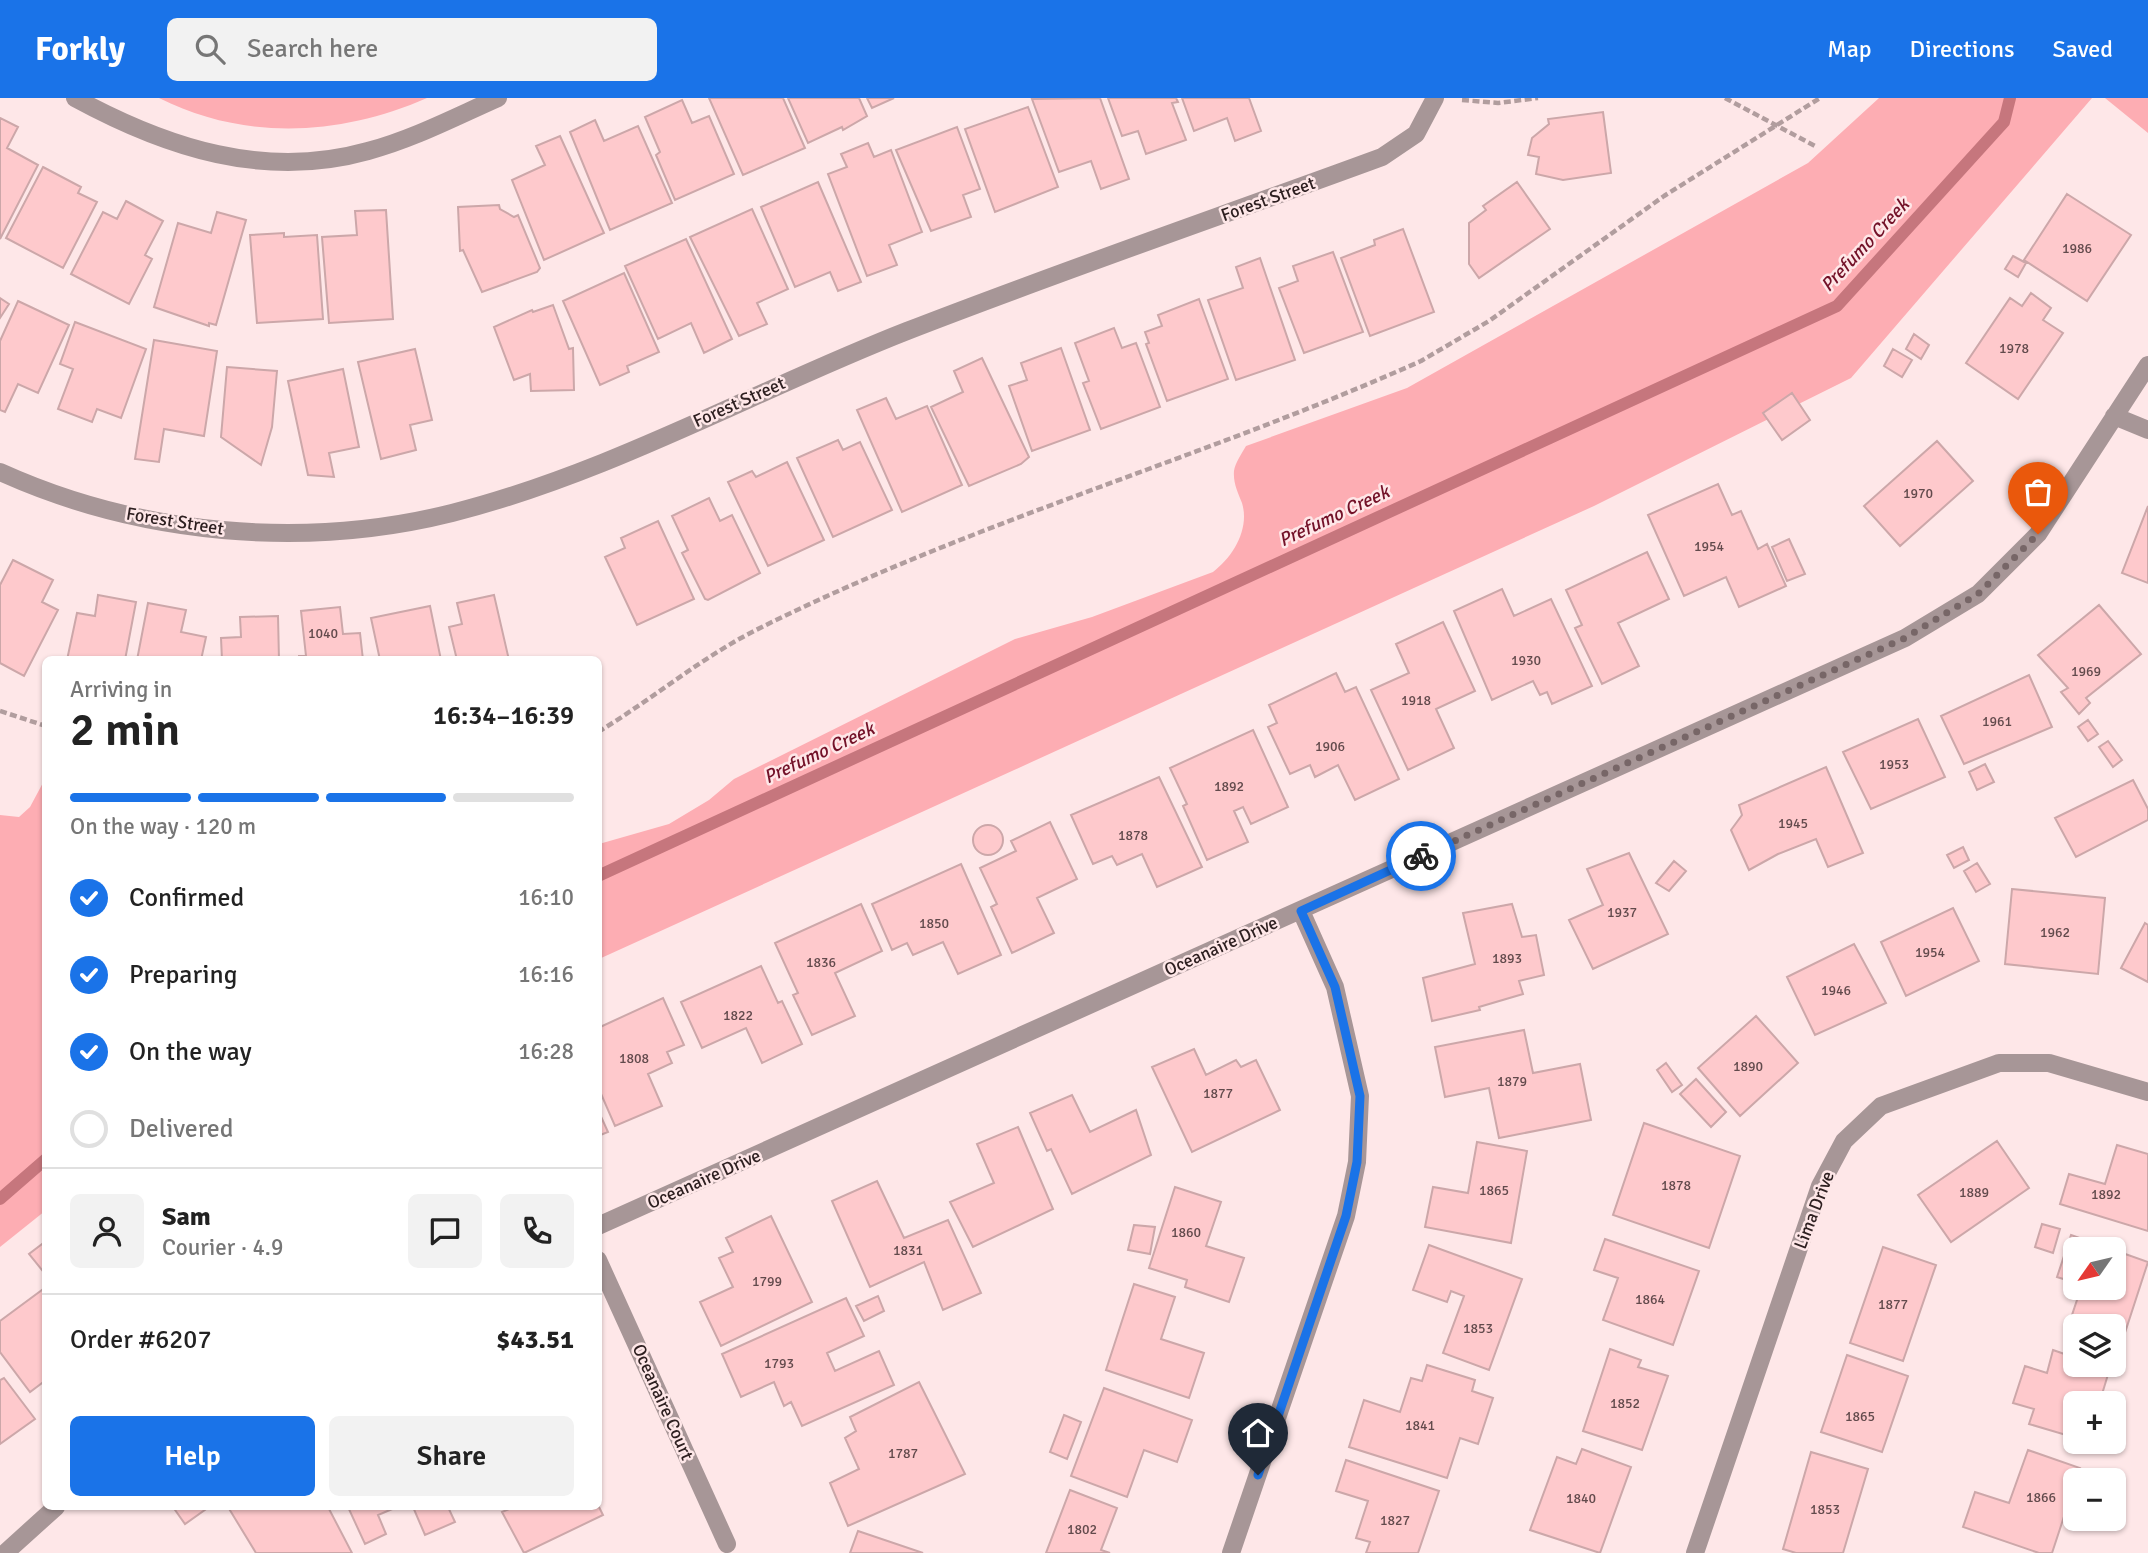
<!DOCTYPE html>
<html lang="en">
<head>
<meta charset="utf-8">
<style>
  body { margin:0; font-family:Signika,sans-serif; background:#f2f2f2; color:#222; height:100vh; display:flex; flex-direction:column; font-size:26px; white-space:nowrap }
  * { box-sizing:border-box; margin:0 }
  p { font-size:23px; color:#767676 }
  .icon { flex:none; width:38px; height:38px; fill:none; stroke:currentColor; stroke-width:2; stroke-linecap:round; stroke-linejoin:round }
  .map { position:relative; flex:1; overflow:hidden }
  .side { position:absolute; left:42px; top:558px; width:560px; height:854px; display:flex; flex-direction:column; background:#fff; border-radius:10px; box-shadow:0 2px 5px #0004 }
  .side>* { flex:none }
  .needle { width:46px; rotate:236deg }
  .controls { position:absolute; left:2063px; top:1139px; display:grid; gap:14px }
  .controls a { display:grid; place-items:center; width:63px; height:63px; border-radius:10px; background:#fff; box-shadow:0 2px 5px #0004; font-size:35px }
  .pin { position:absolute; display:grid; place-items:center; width:60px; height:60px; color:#fff; margin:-72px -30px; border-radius:50% 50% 50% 0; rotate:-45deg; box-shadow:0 0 7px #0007 }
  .pin .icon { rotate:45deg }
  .courier { position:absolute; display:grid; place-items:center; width:70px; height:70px; margin:-35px; border:5px solid #1a73e8; border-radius:50%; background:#fff; color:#222; box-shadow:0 2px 9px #0007 }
  .head em { font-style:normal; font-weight:600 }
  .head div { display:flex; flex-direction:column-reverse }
  .head { display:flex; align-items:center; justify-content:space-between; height:119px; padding:0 28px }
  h1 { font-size:46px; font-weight:600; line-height:52px }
  .bar { display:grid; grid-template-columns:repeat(4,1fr); gap:10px 7px; align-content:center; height:84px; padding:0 28px }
  .bar i { height:9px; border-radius:5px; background:#e0e0e0 }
  .bar .selected { background:#1a73e8 }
  .bar p { grid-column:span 4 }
  .line { display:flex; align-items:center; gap:18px; padding:0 28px; border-top:2px solid #e0e0e0 }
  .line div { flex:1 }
  .round { display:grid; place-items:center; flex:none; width:74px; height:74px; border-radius:10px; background:#f2f2f2 }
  ol { padding:0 28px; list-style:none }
  li { display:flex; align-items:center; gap:21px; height:77px }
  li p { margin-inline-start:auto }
  li .icon { padding:7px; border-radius:50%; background:#1a73e8; color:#fff; stroke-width:4 }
  li:last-child { color:#767676 }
  li i { width:38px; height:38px; border:4px solid #e0e0e0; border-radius:50% }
  .primary-button { display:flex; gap:14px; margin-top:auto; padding:14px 28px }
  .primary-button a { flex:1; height:80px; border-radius:10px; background:#1a73e8; color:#fff; font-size:28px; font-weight:600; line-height:80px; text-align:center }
  .primary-button a+a { background:#f2f2f2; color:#222 }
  header { display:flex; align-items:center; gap:42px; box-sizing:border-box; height:98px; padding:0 35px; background:#1a73e8; color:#fff }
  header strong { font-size:33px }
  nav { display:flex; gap:38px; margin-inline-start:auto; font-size:24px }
  .search { width:490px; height:63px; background:#f2f2f2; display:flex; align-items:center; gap:18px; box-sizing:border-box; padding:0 24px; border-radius:10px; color:#767676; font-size:26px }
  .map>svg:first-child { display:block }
</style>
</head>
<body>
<header>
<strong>Forkly</strong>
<div class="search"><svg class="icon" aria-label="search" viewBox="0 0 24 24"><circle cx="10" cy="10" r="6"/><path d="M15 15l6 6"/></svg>Search here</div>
<nav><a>Map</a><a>Directions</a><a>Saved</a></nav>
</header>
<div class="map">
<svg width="2148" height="1455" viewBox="0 0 2148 1455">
  <rect width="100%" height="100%" fill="#fee7e8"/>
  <path fill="#fdadb3" d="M 159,0 L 427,0 C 341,38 244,43 159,0 Z
    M 1879,0 L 2092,0 L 1851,280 L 1594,408 L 599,861 L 599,746 L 669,726 L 709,702 L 734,681 L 1015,541 L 1092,519 L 1213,474 C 1233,459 1250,431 1242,405 C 1238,395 1233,385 1234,373 C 1235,365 1242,355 1246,348 L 1407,290 L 1808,65 Z
    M 2105,0 L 2148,0 L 2148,35 Z
    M 45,681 L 45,1113 L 0,1149 L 0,717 L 19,719 L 30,709 Z"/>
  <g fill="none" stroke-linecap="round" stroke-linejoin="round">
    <path stroke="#c6767d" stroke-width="12" d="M 598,778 L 1837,208 L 2004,24 L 2010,0
      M 0,1101 L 46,1061"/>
  </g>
  <path fill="#fec9cc" stroke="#cca7a9" stroke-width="2" d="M 709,0 L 783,0 L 805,50 L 743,77 Z
    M 788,0 L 859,0 L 867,18 L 843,32 L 842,29 L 808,45 Z
    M 867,0 L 894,0 L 872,10 Z
    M 1100,0 L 1129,81 L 1101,91 L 1091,63 L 1059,74 L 1032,1 Z
    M 1108,0 L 1176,0 L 1178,4 L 1172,5 L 1186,42 L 1146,56 L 1138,33 L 1122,38 Z
    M 1182,0 L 1249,0 L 1261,33 L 1235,43 L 1227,20 L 1194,33 Z
    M 682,2 L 692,25 L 709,18 L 734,76 L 675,102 L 656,57 L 660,54 L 645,19 Z
    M 1028,9 L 1058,89 L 995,114 L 965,31 Z
    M 1603,14 L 1611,75 L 1563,82 L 1536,76 L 1539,59 L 1528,57 L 1532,40 L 1549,26 L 1548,21 Z
    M 0,20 L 18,29 L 7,50 L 38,67 L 0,141 Z
    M 595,22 L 604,43 L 638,28 L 672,105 L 610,132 L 570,34 Z
    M 957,29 L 980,91 L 963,97 L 971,119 L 931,133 L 896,52 Z
    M 560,38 L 604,135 L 544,162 L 512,82 L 545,67 L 536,48 Z
    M 868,45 L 874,59 L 891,52 L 922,134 L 889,147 L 897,167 L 867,178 L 828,76 L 847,69 L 841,56 Z
    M 43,69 L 81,89 L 78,95 L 97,104 L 63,170 L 6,140 Z
    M 818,84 L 861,184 L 838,193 L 830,174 L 795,189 L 761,109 Z
    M 1517,84 L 1550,131 L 1479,180 L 1469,166 L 1469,125 L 1486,112 L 1483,108 Z
    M 2067,96 L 2131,137 L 2087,203 L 2024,162 Z
    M 126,103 L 163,123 L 145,157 L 152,161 L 129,206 L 71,176 L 103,114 L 117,121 Z
    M 499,107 L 500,111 L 514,119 L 518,117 L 540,170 L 537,174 L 482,194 L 463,152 L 460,153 L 458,109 Z
    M 752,111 L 788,191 L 757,205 L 767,226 L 739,238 L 690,139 Z
    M 386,112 L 393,221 L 329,225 L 322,139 L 357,137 L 355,113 Z
    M 217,114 L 246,122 L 216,227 L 209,225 L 209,228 L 154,209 L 178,125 L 211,135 Z
    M 1403,131 L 1434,214 L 1370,238 L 1341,160 L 1375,147 L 1374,142 Z
    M 284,135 L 284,139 L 317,137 L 323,221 L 257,225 L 250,137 Z
    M 686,141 L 732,241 L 704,255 L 691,225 L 658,241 L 625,168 Z
    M 1333,154 L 1363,234 L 1304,255 L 1279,190 L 1298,183 L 1293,168 Z
    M 2013,158 L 2026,165 L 2018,179 L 2005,171 Z
    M 1260,160 L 1295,262 L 1236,282 L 1208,202 L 1243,190 L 1236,169 Z
    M 624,175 L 659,254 L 627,268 L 629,274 L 600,287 L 563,203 Z
    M 2031,195 L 2051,210 L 2043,222 L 2063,235 L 2018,301 L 1966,265 L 2010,200 L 2022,208 Z
    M 0,200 L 9,206 L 0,220 Z
    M 1199,201 L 1228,281 L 1167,303 L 1146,246 L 1149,245 L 1145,234 L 1162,228 L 1158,217 Z
    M 18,203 L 69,227 L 38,295 L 18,286 L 5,314 L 0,312 L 0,243 Z
    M 553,207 L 569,251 L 573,250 L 574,292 L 531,293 L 530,276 L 514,282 L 494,229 L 532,212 L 533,214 Z
    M 75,224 L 146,251 L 121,320 L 97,311 L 92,324 L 58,311 L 73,271 L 60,266 Z
    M 1114,230 L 1122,250 L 1136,245 L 1160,309 L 1101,331 L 1083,285 L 1089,283 L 1075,245 Z
    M 1914,236 L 1929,247 L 1921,261 L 1906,251 Z
    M 154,242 L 217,253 L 204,338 L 164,331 L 159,364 L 135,361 Z
    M 1061,250 L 1090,332 L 1032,353 L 1009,288 L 1027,282 L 1021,265 Z
    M 415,251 L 432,322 L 410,327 L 416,352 L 381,361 L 358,264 Z
    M 1893,251 L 1912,262 L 1902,279 L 1884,268 Z
    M 982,260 L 1029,359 L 1021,366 L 969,388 L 931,309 L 963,294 L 954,273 Z
    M 227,269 L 277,273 L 272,329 L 261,367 L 221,339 Z
    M 343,271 L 359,349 L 329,355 L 334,379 L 308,377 L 288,283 Z
    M 1792,295 L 1810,322 L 1782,342 L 1763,315 Z
    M 886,300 L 896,321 L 927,308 L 962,387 L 902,414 L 857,312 Z
    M 838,342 L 843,352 L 860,344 L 892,412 L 833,439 L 797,360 Z
    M 1937,343 L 1973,383 L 1900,448 L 1864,408 Z
    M 787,364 L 824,442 L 768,468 L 728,384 L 752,373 L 756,379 Z
    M 1718,386 L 1732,417 L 1741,413 L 1758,451 L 1767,446 L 1786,488 L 1739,509 L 1726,479 L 1684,498 L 1648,417 Z
    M 709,400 L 720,423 L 732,417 L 760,475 L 708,502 L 705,501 L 682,455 L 688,452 L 672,418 Z
    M 2148,408 L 2148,485 L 2122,475 Z
    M 658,423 L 694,501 L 637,527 L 605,459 L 625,450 L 621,440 Z
    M 1789,441 L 1805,476 L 1787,483 L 1772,449 Z
    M 1647,454 L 1669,501 L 1618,525 L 1639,568 L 1602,586 L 1575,530 L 1582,527 L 1566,492 Z
    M 13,462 L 53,482 L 42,504 L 58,512 L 24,578 L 0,565 L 0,487 Z
    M 1502,491 L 1514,518 L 1551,501 L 1592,588 L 1552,606 L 1547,594 L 1540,597 L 1533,583 L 1492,602 L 1454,513 Z
    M 98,497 L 136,504 L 125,562 L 67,562 L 77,515 L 95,518 Z
    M 494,497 L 509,562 L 457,562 L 449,529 L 462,526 L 457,505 Z
    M 148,505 L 186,512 L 181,534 L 206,539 L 201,562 L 137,562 Z
    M 2099,507 L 2141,556 L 2086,600 L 2090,605 L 2079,616 L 2061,594 L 2068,590 L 2038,557 Z
    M 430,508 L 441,562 L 380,562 L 371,520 Z
    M 340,509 L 343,536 L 360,535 L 363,562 L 299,562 L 299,558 L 306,558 L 301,513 Z
    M 278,518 L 279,562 L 222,562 L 221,540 L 241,539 L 240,519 Z
    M 1443,524 L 1475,593 L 1436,611 L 1454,650 L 1408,672 L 1371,592 L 1409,575 L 1396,546 Z
    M 1336,575 L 1345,594 L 1356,589 L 1399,681 L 1355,702 L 1338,667 L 1315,679 L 1310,667 L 1290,676 L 1268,629 L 1277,625 L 1269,607 Z
    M 2029,577 L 2052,629 L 1964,666 L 1941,618 Z
    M 1918,621 L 1945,679 L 1871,711 L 1843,654 Z
    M 2088,622 L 2098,636 L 2088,643 L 2078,629 Z
    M 1253,632 L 1288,709 L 1251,726 L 1243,709 L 1234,713 L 1248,744 L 1207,762 L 1183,708 L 1187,706 L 1170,670 Z
    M 2108,643 L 2122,662 L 2113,669 L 2099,649 Z
    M 1985,666 L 1994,684 L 1977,692 L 1969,674 Z
    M 1826,669 L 1863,755 L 1828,769 L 1816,741 L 1778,756 L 1749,772 L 1731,732 L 1742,717 L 1739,707 Z
    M 1159,679 L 1202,769 L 1157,789 L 1142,756 L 1117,767 L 1112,758 L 1093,766 L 1071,717 Z
    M 2133,682 L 2148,711 L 2148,722 L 2076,759 L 2055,720 Z
    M 1050,724 L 1077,781 L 1037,800 L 1054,835 L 1012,855 L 991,809 L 997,806 L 980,770 L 1016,753 L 1011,743 Z
    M973 742a15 15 0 1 1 30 0a15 15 0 1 1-30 0Z
    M 1963,749 L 1969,762 L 1954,770 L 1947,757 Z
    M 1629,755 L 1668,836 L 1593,871 L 1569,822 L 1603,807 L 1587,771 Z
    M 1674,763 L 1686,773 L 1669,793 L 1656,785 Z
    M 1977,765 L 1990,786 L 1976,794 L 1964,773 Z
    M 961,766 L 1001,857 L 958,876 L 943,844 L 913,857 L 907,845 L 892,852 L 872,806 Z
    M 2012,791 L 2105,800 L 2098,876 L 2005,866 Z
    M 861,806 L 882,853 L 835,875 L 855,918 L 812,937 L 793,897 L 798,895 L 775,845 Z
    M 1512,806 L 1522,839 L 1536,837 L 1544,877 L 1519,883 L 1523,896 L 1479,909 L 1480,912 L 1432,923 L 1423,880 L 1475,866 L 1463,815 Z
    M 1953,810 L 1979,863 L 1906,898 L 1881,844 Z
    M 2145,825 L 2148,827 L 2148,884 L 2121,870 Z
    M 1854,846 L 1886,905 L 1815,937 L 1787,879 Z
    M 761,868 L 778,905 L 782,903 L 802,946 L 762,965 L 746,930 L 702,950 L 681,904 Z
    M 663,900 L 684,947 L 667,954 L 672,965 L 648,976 L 662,1008 L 615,1028 L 598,989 L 598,930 Z
    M 1756,918 L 1798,965 L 1740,1018 L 1698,970 Z
    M 1524,932 L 1533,975 L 1580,966 L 1591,1022 L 1499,1040 L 1489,990 L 1445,999 L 1435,949 Z
    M 1194,951 L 1206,977 L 1236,962 L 1241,969 L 1256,962 L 1280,1012 L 1192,1054 L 1152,969 Z
    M 1666,965 L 1682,987 L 1672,994 L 1657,972 Z
    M 1696,981 L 1726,1014 L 1711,1029 L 1680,996 Z
    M 1072,997 L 1090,1034 L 1136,1012 L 1151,1057 L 1072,1096 L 1051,1051 L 1047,1053 L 1030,1015 Z
    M 598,1012 L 608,1034 L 598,1038 Z
    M 1644,1025 L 1740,1058 L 1709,1150 L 1613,1117 Z
    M 1018,1029 L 1053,1111 L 973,1149 L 950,1104 L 994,1085 L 977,1046 Z
    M 1997,1043 L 2029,1090 L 1951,1144 L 1918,1097 Z
    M 1477,1044 L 1527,1053 L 1511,1145 L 1425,1129 L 1433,1089 L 1468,1095 Z
    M 2117,1047 L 2148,1056 L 2148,1133 L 2060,1106 L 2069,1076 L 2105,1086 Z
    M 877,1083 L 904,1140 L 948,1122 L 981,1195 L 943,1212 L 924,1164 L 870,1189 L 832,1103 Z
    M 1175,1089 L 1221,1104 L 1206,1148 L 1244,1160 L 1229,1204 L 1185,1189 L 1187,1182 L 1149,1170 Z
    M 771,1118 L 812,1204 L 721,1248 L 700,1204 L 733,1189 L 719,1160 L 733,1154 L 726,1140 Z
    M 2042,1126 L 2060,1131 L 2053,1155 L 2035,1149 Z
    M 1134,1127 L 1155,1129 L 1150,1156 L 1128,1152 Z
    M 2071,1137 L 2113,1152 L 2076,1152 L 2076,1185 L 2057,1179 Z
    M 1605,1141 L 1699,1173 L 1673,1247 L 1603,1222 L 1618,1180 L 1594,1172 Z
    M 46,1143 L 46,1177 L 29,1156 Z
    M 1429,1147 L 1522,1181 L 1489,1272 L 1443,1255 L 1464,1198 L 1451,1193 L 1447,1204 L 1413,1192 Z
    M 1883,1149 L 1936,1167 L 1903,1263 L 1850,1245 Z
    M 2114,1152 L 2148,1164 L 2119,1253 L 2114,1252 L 2114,1228 L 2076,1228 L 2076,1239 L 2066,1235 L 2081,1190 L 2114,1190 Z
    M 1134,1186 L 1175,1199 L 1161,1241 L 1204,1255 L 1189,1300 L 1106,1272 Z
    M 46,1189 L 46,1282 L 30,1294 L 0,1254 L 0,1223 Z
    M 878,1198 L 884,1213 L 864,1223 L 856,1208 Z
    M 846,1200 L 864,1238 L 827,1255 L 835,1273 L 879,1253 L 894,1287 L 802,1328 L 791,1304 L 784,1308 L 774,1284 L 741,1299 L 722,1256 Z
    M 1610,1251 L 1641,1262 L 1638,1269 L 1668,1278 L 1642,1352 L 1583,1333 Z
    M 2053,1252 L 2076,1260 L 2076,1267 L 2110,1270 L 2099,1306 L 2076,1306 L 2076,1340 L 2029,1326 L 2034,1311 L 2013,1305 L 2025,1268 L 2047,1275 Z
    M 1847,1257 L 1908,1278 L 1882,1354 L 1821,1334 Z
    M 1427,1267 L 1475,1282 L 1472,1293 L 1493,1300 L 1478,1346 L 1460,1340 L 1447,1380 L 1349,1349 L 1364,1302 L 1400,1314 L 1411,1280 L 1422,1283 Z
    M 4,1280 L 35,1321 L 0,1346 L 0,1282 Z
    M 919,1284 L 965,1376 L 848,1428 L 830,1385 L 859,1371 L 845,1340 L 856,1333 L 850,1319 Z
    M 1104,1290 L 1192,1322 L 1177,1364 L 1144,1352 L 1127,1399 L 1071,1378 Z
    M 1064,1317 L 1081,1324 L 1067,1361 L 1050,1354 Z
    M 1582,1351 L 1631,1369 L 1600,1455 L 1530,1432 L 1557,1359 L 1576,1366 Z
    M 2028,1352 L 2080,1370 L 2052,1455 L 2039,1455 L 1963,1429 L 1975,1394 L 2009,1405 Z
    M 1811,1354 L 1868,1371 L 1843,1455 L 1796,1455 L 1783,1451 Z
    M 1346,1362 L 1439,1393 L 1418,1455 L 1366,1455 L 1370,1444 L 1356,1440 L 1368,1403 L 1336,1393 Z
    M 1070,1392 L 1117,1410 L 1101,1452 L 1110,1455 L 1046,1455 Z
    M 598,1407 L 603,1417 L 524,1455 L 502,1414 L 514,1409 Z
    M 173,1409 L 209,1409 L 185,1426 Z
    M 228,1409 L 328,1409 L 352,1455 L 256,1455 Z
    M 348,1409 L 397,1409 L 378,1417 L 386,1436 L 365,1446 Z
    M 413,1409 L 448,1409 L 455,1424 L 425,1437 Z
    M 858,1433 L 923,1455 L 850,1455 Z"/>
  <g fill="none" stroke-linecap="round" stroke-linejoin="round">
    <path stroke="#b19d9e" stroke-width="4.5" stroke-dasharray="7 3.5" stroke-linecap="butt" d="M 1725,0 L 1815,48
      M 1462,2 L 1498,5 L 1538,0
      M 0,613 L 46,628
      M 598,634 C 651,602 698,562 754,533 C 968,425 1202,361 1421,263 L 1489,223 L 1664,98 L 1820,0"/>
    <path stroke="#a79697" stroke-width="18" d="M 75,0 C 167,50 265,82 368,53 C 413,41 455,19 498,0
      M 2114,318 L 2148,332
      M 0,374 C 139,437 304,452 452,415 C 610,375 756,292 907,233 C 1064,172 1224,117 1382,59 L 1416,36 L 1435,0
      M 598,1128 L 1905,540 L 1978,496 L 2038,436 L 2148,267
      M 598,1162 L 727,1446
      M 5,1455 L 56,1409
      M 1231,1455 L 1346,1118 L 1357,1064 L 1360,998 L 1335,889 L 1301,813
      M 1695,1455 L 1820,1088 L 1844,1043 L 1881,1008 L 1999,965 L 2049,965 L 2148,994"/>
  </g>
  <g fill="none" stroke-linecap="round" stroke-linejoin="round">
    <path stroke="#776667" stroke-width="7" stroke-dasharray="0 12.6" d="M 1421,758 L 1905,540 L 1978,496 L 2038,436"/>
    <path stroke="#1a73e8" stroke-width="9" d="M 1258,1377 L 1346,1118 L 1357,1064 L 1360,998 L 1335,889 L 1301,813 L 1421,758"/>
  </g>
  <g text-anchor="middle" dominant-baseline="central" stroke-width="5" stroke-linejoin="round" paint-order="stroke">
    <g font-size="14" fill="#624a4c">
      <text x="2077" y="150">1986</text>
      <text x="2014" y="250">1978</text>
      <text x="1918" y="395">1970</text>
      <text x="1709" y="448">1954</text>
      <text x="323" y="535">1040</text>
      <text x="1526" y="562">1930</text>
      <text x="2086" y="573">1969</text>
      <text x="1416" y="602">1918</text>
      <text x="1997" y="623">1961</text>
      <text x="1330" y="648">1906</text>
      <text x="1894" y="666">1953</text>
      <text x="1229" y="688">1892</text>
      <text x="1793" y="725">1945</text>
      <text x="1133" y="737">1878</text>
      <text x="1622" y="814">1937</text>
      <text x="934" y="825">1850</text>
      <text x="2055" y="834">1962</text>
      <text x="1930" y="854">1954</text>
      <text x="1507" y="860">1893</text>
      <text x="821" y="864">1836</text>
      <text x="1836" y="892">1946</text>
      <text x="738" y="917">1822</text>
      <text x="634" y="960">1808</text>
      <text x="1748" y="968">1890</text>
      <text x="1512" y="983">1879</text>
      <text x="1218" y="995">1877</text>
      <text x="1676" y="1087">1878</text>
      <text x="1494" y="1092">1865</text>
      <text x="1974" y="1094">1889</text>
      <text x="2106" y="1096">1892</text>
      <text x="1186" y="1134">1860</text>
      <text x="908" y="1152">1831</text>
      <text x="767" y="1183">1799</text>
      <text x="1650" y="1201">1864</text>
      <text x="1893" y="1206">1877</text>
      <text x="1478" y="1230">1853</text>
      <text x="779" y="1265">1793</text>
      <text x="1625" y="1305">1852</text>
      <text x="1860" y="1318">1865</text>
      <text x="1420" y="1327">1841</text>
      <text x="903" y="1355">1787</text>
      <text x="2041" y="1399">1866</text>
      <text x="1581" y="1400">1840</text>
      <text x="1825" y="1411">1853</text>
      <text x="1395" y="1422">1827</text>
      <text x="1082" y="1431">1802</text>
    </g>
    <g font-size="18" fill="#2e2021" stroke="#fee7e8">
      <text transform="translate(1268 101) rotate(-20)">Forest Street</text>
      <text transform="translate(739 304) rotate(-24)">Forest Street</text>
      <text transform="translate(175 423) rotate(9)">Forest Street</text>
      <text transform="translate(1221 848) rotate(-24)">Oceanaire Drive</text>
      <text transform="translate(704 1081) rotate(-24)">Oceanaire Drive</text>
      <text transform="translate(1814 1112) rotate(-69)">Lima Drive</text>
      <text transform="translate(663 1304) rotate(66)">Oceanaire Court</text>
    </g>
    <g font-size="19" font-style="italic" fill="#731128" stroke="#fee7e8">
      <text transform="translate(1865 147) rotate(-47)">Prefumo Creek</text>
      <text transform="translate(1334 418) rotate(-25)">Prefumo Creek</text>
      <text transform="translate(819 655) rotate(-25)">Prefumo Creek</text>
    </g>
  </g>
</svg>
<div class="controls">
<a><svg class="needle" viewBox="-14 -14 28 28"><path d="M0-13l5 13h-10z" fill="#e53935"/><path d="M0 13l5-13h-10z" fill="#767676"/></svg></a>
<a><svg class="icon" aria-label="layers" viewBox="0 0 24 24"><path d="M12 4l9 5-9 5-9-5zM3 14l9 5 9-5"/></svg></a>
<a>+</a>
<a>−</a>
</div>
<div class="pin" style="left:2038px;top:436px;background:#ea580c"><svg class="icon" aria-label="bag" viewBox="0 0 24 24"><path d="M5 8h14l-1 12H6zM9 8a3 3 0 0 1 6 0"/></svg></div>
<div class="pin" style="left:1258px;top:1377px;background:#1f2937"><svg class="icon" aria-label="home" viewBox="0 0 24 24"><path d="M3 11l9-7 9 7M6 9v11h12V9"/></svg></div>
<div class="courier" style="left:1421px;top:758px"><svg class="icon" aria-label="bike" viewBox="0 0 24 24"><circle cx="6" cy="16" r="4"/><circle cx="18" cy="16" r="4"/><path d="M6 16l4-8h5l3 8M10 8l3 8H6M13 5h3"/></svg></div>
<section class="side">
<div class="head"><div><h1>2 min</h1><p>Arriving in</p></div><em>16:34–16:39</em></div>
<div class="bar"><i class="selected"></i><i class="selected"></i><i class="selected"></i><i></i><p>On the way · 120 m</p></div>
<ol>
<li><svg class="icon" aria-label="check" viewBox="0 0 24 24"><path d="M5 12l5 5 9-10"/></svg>Confirmed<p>16:10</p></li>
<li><svg class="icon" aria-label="check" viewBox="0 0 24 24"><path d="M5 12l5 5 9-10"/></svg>Preparing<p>16:16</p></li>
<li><svg class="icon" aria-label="check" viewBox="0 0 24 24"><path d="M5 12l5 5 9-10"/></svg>On the way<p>16:28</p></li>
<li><i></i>Delivered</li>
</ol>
<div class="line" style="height:126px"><a class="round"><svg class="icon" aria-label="person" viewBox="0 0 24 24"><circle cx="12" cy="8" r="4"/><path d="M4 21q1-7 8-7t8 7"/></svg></a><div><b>Sam</b><p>Courier · 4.9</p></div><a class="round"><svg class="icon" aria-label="chat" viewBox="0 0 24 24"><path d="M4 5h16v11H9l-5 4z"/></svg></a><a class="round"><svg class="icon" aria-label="phone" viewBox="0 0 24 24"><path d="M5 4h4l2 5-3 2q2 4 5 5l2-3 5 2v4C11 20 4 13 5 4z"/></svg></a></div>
<div class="line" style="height:91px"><div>Order #6207</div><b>$43.51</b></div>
<div class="primary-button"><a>Help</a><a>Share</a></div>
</section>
</div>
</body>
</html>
